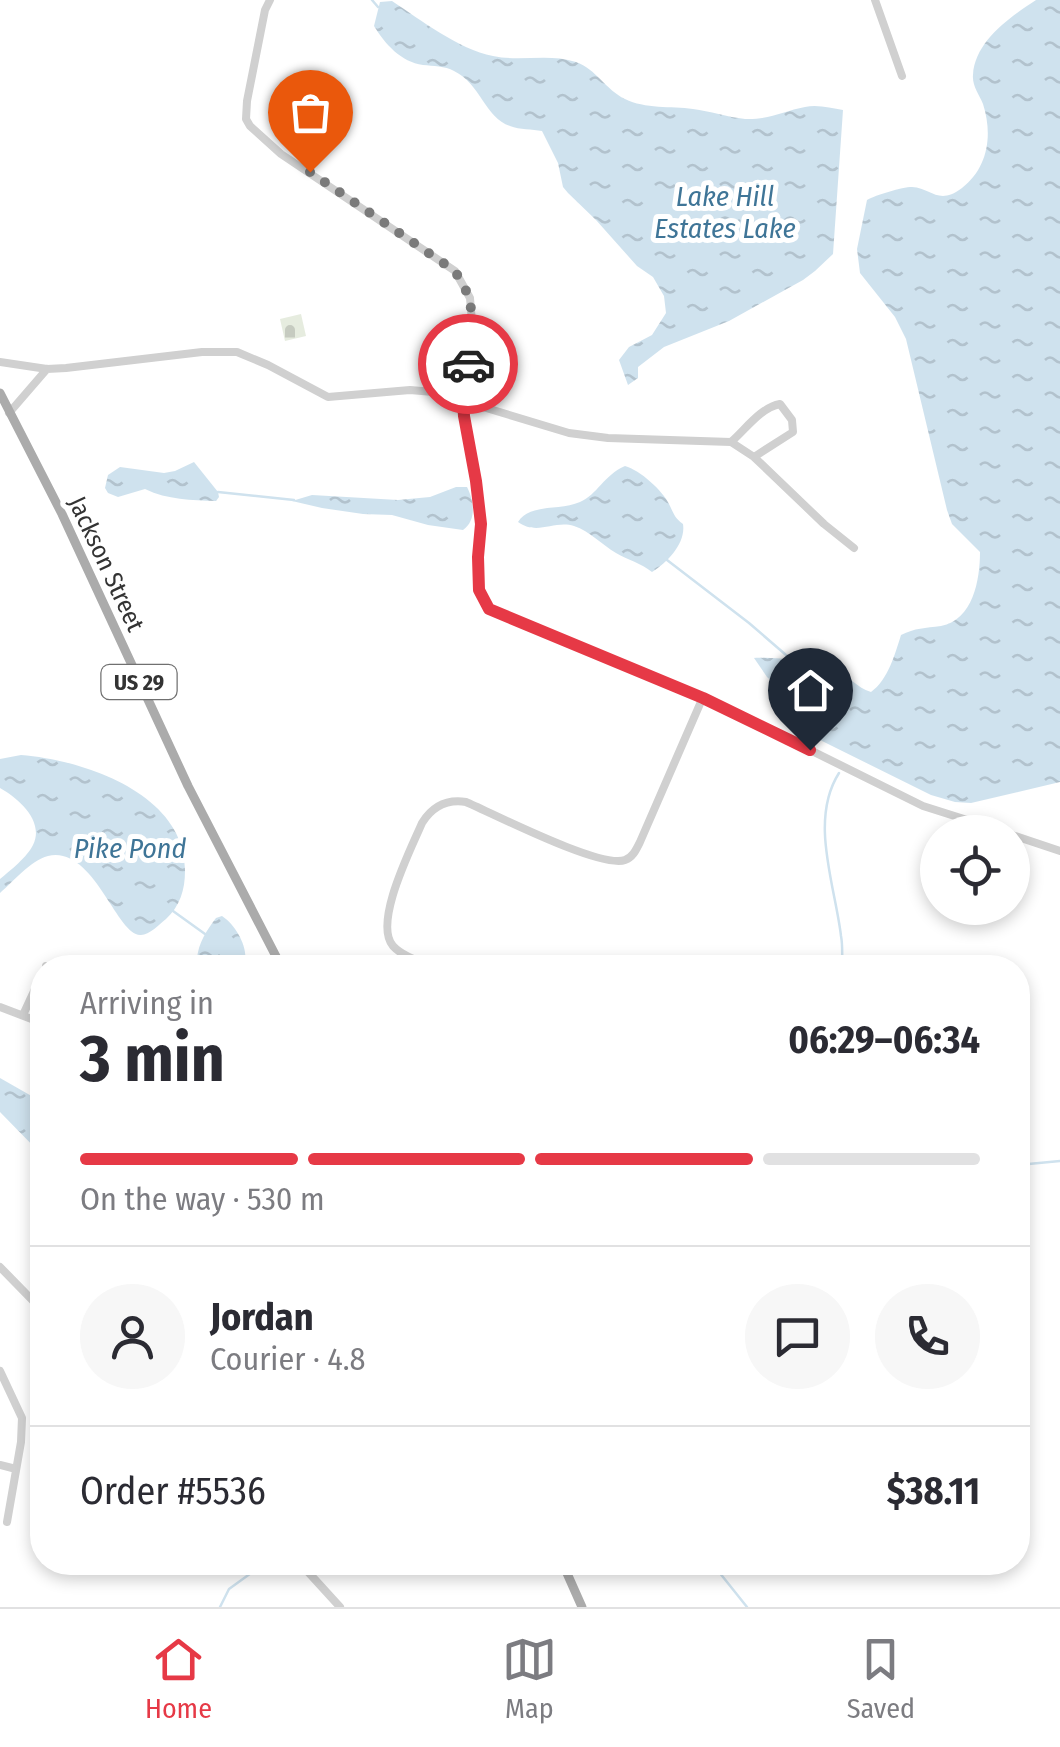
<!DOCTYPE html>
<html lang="en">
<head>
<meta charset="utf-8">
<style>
  body { margin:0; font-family:"Fira Sans Condensed",sans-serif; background:#f7f7f7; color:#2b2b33; height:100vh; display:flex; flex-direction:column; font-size:38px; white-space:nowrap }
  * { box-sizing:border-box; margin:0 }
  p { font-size:32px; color:#7c7c81 }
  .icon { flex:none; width:55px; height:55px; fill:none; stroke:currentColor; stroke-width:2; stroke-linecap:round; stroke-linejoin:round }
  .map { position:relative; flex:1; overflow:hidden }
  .details { position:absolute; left:30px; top:955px; width:1000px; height:620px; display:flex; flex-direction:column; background:#fff; border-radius:40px; box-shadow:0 5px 15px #0003 }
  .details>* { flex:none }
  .buttons { position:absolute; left:920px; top:815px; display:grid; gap:20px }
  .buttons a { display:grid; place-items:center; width:110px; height:110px; border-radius:50%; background:#fff; box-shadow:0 5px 15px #0003; font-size:50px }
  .pin { position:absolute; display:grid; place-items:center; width:85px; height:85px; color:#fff; margin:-102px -42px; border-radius:50% 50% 50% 0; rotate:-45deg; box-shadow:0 0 10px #0007 }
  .pin .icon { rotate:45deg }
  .courier { position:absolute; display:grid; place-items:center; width:100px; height:100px; margin:-50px; border:8px solid #e63946; border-radius:50%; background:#fff; color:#222; box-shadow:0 2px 12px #0007 }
  .overview em { font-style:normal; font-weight:700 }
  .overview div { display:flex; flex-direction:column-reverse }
  .overview { display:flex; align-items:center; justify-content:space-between; height:170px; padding:0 50px }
  h1 { font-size:65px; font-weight:700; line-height:75px }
  .bar { display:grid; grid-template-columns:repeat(4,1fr); gap:15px 10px; align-content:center; height:120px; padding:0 50px }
  .bar i { height:12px; border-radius:8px; background:#e1e1e2 }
  .bar .current { background:#e63946 }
  .bar p { grid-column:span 4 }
  .line { display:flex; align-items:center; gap:25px; padding:0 50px; border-top:2px solid #e1e1e2 }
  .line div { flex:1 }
  .round { display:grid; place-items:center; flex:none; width:105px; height:105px; border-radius:52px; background:#f7f7f7 }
  .menu { display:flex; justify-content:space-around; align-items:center; height:140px; border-top:2px solid #e1e1e2; background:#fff; font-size:28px; color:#7c7c81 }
  .menu a { display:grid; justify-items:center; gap:5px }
  .menu .current { color:#e63946 }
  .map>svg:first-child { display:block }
</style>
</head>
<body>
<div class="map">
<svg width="1060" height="1607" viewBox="0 0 1060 1607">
  <defs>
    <pattern id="cemetery-stones" width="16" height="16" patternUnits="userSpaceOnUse" patternTransform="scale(2.5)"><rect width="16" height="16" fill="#e6ecdf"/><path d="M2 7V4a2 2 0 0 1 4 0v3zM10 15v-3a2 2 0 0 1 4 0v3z" fill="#c6cbc0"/></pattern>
    <pattern id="water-ripples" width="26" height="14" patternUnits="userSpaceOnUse" patternTransform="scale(2.5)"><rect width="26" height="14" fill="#cfe2ee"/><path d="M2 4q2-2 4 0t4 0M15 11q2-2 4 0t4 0" fill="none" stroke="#b2c2cd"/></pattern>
  </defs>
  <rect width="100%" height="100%" fill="#fff"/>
  <path fill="url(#cemetery-stones)" d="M 301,314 L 306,336 L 285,341 L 280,319 Z"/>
  <path fill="url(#water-ripples)" d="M 1036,0 L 1060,0 L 1060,782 L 971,803 L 955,802 L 931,795 L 820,740 L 792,700 L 767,677 L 754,658 C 768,657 826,661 837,668 C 849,677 856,687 871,692 C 888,680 895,654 901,635 C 915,628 925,628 941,626 C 973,620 980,580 980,552 L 952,524 L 947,510 L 906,339 L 895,317 L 860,273 L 857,249 L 867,200 C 876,195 902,187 912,187 C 932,188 938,206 962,188 C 988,168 993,135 983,104 C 979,94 972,86 973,75 C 975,41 1010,17 1036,0 Z
    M 392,1 C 421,20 458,49 493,56 C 520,62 549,53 576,62 C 596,69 606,90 625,99 C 645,109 671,106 693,109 C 710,111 727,117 745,119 C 768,120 784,111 805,107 C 817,104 831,108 843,110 L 833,254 L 815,271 L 803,280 L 729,321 L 664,347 L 638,367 L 638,378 L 628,385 L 619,360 L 629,347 L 652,335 L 666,313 L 664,296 L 653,277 L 637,266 L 596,220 L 568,193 L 563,187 L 558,163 L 542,131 C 532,129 520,130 510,126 C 485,118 481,84 454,71 C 445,66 433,66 423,65 C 401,62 385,44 374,26 L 380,2 Z
    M 194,462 L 218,492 L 219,497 L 216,501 C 191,500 168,500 145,489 L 118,497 L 108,493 L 105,488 L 108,475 L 120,467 L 164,473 L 175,471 Z
    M 625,466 C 640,470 663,491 669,504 C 674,514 674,517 683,524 C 686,543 668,562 652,572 C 641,563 628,560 616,553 C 602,545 590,531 574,526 C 554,520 537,536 518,522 C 530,503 560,511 580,502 C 597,495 604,475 625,466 Z
    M 456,487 L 467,487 C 474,501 477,520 463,530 L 428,525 L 392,515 L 363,514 L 322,508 L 292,501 L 312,495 L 398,500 L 430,497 Z
    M 21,755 C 84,760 186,794 185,871 C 185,890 180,906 166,919 C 160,924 149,935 141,935 C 117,937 94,845 48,856 C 30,861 13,882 0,893 L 0,879 C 10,871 28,856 33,845 C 45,821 18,798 0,788 L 0,759 Z
    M 222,916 C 237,926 250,950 244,967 L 225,967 L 197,959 C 198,943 207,930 216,918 Z
    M 0,1078 L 42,1102 L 42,1155 L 0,1112 Z"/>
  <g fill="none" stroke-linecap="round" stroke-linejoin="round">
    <path stroke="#cfe2ee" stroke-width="2.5" d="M 372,0 L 378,7
      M 218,492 L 294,500
      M 667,560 L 749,623 L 793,661
      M 839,773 C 809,820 835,885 841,936 C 843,946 842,957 842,968
      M 173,911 L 205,934
      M 1018,1165 L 1060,1161
      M 711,1562 L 747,1607
      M 220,1607 L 229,1589 L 258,1568 L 271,1562"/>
    <path stroke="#d0d0d0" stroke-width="8" d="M 270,0 L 265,10 L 247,101 L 246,119 L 250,126 L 281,154 L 455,271 L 470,298 L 472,322 L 463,401 L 463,416 L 476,481 L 481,524 L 478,557 L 479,590 L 489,609 L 703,697 L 923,806 L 1005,832
      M 875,0 L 902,76
      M 0,362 L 47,369 L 66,368 L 202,352 L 237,352 L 268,365 L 328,397 L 410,390 L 445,393 L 463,401 L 569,433 L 608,438 L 731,442 L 754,457 L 824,524 L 854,548
      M 9,413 L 47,369
      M 731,442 C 746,429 760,408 780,404 L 792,420 L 793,432 L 754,457
      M 1012,835 L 1060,851
      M 46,968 L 46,966
      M 436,968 C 422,962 403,957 393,946 C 373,923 411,849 422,823 C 432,807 447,799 466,802 C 494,814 601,869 625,860 C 633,857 636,850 640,842 L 703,697
      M 0,1007 L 42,1023
      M 23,1015 L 42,974
      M 0,1267 L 42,1310
      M 0,1371 L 22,1418 L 21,1442 L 7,1522
      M 0,1465 L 16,1469
      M 299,1562 L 340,1607"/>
    <path stroke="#ababab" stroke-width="9" d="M 0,393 L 62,514 L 188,786 L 282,968
      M 562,1562 L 582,1607"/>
  </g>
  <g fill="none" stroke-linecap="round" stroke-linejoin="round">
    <path stroke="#7a7a7a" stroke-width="10" stroke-dasharray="0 18" d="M 310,172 L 455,271 L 470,298 L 472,322 L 468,364"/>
    <path stroke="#e63946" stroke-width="12" d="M 468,364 L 463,401 L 464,416 L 476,481 L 481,524 L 478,557 L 479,590 L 489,609 L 703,698 L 810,750"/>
  </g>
  <g text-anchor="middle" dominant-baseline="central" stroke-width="10" stroke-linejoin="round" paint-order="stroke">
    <rect fill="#fff" stroke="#707070" stroke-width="2.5" x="101.5" y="665" width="75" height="34" rx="8"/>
    <g font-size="22" font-weight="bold" fill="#333">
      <text x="139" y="682">US 29</text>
    </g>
    <g font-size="25" fill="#333" stroke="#fff">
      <text transform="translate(106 564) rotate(65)">Jackson Street</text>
    </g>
    <g font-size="28" font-style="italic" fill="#3f7597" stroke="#fff">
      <text x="725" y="196">Lake Hill<tspan x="725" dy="32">Estates Lake</tspan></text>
      <text x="130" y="848">Pike Pond</text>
    </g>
  </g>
</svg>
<div class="buttons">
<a><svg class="icon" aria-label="locate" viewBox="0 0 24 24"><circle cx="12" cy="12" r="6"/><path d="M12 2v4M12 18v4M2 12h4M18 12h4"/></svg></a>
</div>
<div class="pin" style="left:310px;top:172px;background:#ea580c"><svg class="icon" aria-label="bag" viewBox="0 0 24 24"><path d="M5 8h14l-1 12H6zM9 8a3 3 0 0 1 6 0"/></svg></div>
<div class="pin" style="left:810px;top:750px;background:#1f2937"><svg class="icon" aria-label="home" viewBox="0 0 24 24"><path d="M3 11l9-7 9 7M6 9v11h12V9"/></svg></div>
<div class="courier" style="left:468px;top:364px"><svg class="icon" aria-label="car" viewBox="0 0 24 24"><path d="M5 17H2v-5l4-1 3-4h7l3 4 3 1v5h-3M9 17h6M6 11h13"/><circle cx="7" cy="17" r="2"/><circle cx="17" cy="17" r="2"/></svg></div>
<section class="details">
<div class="overview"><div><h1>3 min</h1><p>Arriving in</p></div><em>06:29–06:34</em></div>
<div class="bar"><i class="current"></i><i class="current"></i><i class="current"></i><i></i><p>On the way · 530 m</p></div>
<div class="line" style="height:180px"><a class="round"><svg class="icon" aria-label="person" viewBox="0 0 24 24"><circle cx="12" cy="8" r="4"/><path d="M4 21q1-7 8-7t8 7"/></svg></a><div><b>Jordan</b><p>Courier · 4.8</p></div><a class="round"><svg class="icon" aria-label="chat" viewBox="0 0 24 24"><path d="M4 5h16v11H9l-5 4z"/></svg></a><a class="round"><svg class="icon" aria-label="phone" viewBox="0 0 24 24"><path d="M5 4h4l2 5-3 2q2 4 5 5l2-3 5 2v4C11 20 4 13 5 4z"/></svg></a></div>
<div class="line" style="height:130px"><div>Order #5536</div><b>$38.11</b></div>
</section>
</div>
<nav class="menu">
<a class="current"><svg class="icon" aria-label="home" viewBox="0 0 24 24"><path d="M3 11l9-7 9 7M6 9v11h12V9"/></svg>Home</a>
<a><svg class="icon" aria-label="map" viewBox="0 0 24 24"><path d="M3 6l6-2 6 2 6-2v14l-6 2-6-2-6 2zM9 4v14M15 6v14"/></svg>Map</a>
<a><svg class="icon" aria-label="saved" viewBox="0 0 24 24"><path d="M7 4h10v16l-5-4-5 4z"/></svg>Saved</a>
</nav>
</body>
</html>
